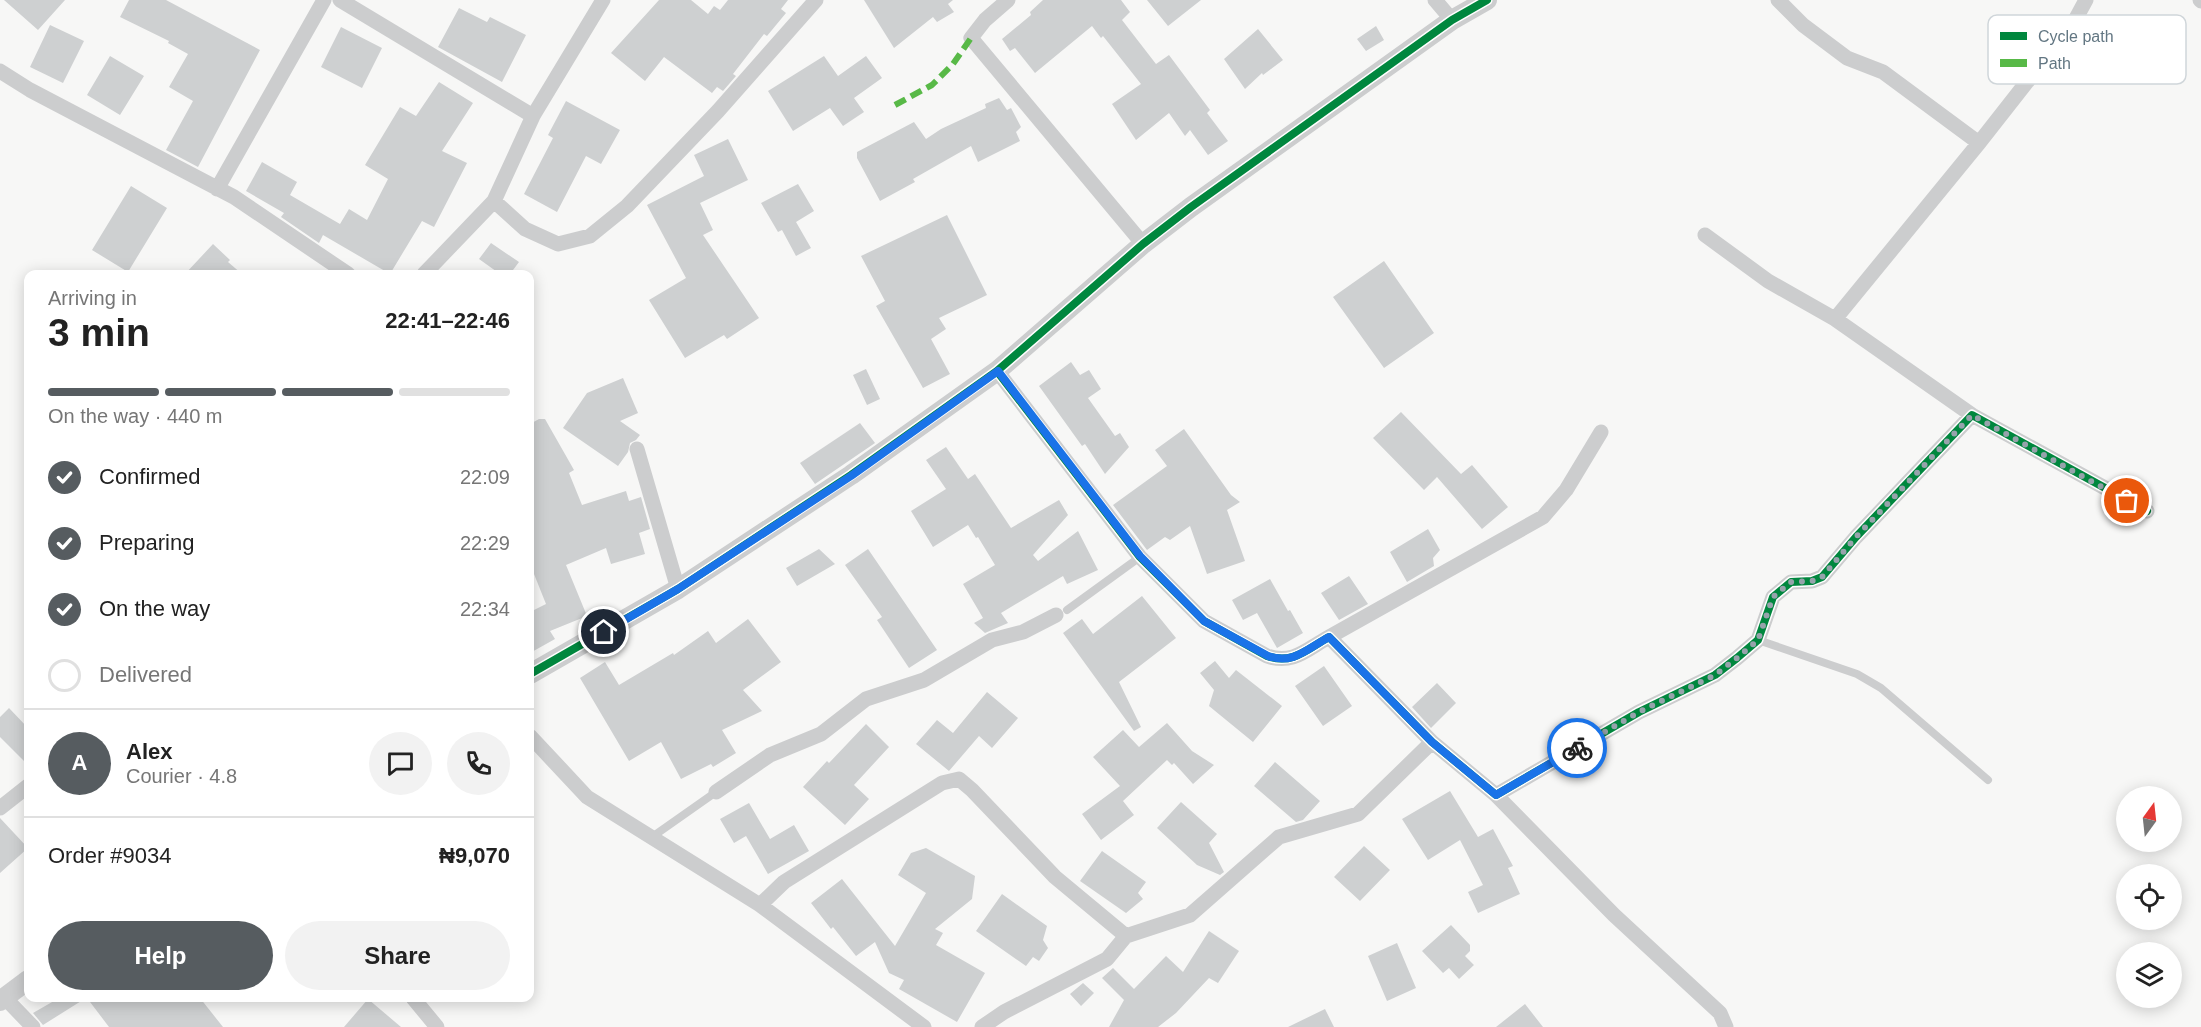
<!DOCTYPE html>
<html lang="en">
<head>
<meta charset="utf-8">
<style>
  body { margin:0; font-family:Arial,sans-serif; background:#f2f2f2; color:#222; height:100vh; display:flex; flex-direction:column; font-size:22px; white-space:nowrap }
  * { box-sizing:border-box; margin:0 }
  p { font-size:20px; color:#767676 }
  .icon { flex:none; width:33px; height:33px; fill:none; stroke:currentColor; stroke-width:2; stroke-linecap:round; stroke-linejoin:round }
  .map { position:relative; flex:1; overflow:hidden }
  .side { position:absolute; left:24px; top:270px; width:510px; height:732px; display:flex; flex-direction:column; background:#fff; border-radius:12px; box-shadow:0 3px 15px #0003 }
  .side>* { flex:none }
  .needle { width:39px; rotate:15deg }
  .fabs { position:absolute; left:2116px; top:786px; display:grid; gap:12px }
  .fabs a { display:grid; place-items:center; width:66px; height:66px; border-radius:50%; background:#fff; box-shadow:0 3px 15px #0003; font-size:30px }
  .pin { position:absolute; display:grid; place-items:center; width:51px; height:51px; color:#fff; margin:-26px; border:3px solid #fff; border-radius:50%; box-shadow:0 2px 6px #0007 }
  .courier { position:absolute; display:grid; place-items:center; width:60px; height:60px; margin:-30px; border:4px solid #1a73e8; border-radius:50%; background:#fff; color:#222; box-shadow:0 2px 8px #0007 }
  .summary em { font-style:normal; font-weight:800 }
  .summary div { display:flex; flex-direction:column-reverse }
  .summary { display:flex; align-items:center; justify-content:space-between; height:102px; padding:0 24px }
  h1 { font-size:39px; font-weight:800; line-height:45px }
  .bar { display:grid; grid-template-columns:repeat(4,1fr); gap:9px 6px; align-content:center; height:72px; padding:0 24px }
  .bar i { height:8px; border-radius:4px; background:#e0e0e0 }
  .bar .selected { background:#565c60 }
  .bar p { grid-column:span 4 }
  .line { display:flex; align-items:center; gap:15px; padding:0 24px; border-top:2px solid #e0e0e0 }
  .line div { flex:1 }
  .round { display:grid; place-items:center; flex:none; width:63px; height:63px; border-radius:32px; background:#f2f2f2 }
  ol { padding:0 24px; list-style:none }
  li { display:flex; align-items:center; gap:18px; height:66px }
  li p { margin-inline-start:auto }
  li .icon { padding:6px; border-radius:50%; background:#565c60; color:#fff; stroke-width:4 }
  li:last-child { color:#767676 }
  li i { width:33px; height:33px; border:3px solid #e0e0e0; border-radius:50% }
  .cta { display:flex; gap:12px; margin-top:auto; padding:12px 24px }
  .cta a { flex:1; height:69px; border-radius:36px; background:#565c60; color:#fff; font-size:24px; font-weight:800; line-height:69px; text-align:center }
  .cta a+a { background:#f2f2f2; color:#222 }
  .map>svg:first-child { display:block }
</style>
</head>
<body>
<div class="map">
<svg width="2201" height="1027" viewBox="0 0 2201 1027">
  <rect width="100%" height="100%" fill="#f7f7f6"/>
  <path fill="#ced0d1" d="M 4,0 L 65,0 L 38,30 Z
    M 129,0 L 166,0 L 260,50 L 198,167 L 166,150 L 193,101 L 169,87 L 188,54 L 168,43 L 169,41 L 120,17 Z
    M 659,0 L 691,0 L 708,14 L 714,6 L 720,10 L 728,0 L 788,0 L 781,9 L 786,13 L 767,36 L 764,34 L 733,74 L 736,76 L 723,91 L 717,87 L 712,93 L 664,57 L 645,81 L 611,53 Z
    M 864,0 L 953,0 L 948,4 L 954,12 L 937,22 L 933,17 L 894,48 Z
    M 1043,0 L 1121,0 L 1130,12 L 1122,20 L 1156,64 L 1169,55 L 1210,110 L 1207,113 L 1228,141 L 1208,155 L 1190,130 L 1185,136 L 1169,113 L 1136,140 L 1112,104 L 1141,84 L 1103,36 L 1101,38 L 1092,26 L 1035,73 L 1015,48 L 1010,51 L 1002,39 L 1031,15 L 1030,12 Z
    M 1147,0 L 1201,0 L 1168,26 Z
    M 459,8 L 487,22 L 490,17 L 526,35 L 502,82 L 438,47 Z
    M 50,25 L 84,41 L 63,83 L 30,67 Z
    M 1376,26 L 1384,40 L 1366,51 L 1357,39 Z
    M 341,27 L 382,48 L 362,88 L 321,67 Z
    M 1258,29 L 1283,60 L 1263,75 L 1262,73 L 1245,89 L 1224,59 Z
    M 110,56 L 144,76 L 120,115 L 87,95 Z
    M 824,56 L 838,76 L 866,56 L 882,78 L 854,98 L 864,112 L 843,126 L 830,108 L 793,131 L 768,91 Z
    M 439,82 L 473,103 L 442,151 L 467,163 L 434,227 L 422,221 L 390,274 L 323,235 L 319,243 L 281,217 L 284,213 L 246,191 L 262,162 L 297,182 L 290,195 L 340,224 L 349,209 L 367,220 L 388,179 L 365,165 L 400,107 L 416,116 Z
    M 999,98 L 1007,110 L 1011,108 L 1021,127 L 1016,132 L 1020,141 L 978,162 L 971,146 L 913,179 L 915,182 L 880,201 L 857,158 L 857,152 L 914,122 L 926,139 L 941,129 L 986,108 L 985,104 Z
    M 566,101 L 620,130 L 601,164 L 586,156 L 557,212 L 524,194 L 553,138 L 548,135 Z
    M 728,139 L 748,180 L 700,203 L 713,230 L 703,235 L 759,318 L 727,339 L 724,335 L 685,358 L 649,300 L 686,278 L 647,205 L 704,176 L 694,155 Z
    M 798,184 L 814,211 L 796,222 L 811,248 L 796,256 L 782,230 L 778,232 L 761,203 Z
    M 131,186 L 167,208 L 128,272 L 92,250 Z
    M 947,215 L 987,295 L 939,318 L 946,329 L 931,339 L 950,374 L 923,388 L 876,306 L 885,301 L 861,256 Z
    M 491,243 L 519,262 L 510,274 L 500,274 L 479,259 Z
    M 213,244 L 230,260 L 228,262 L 242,274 L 185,274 Z
    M 1384,261 L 1434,333 L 1384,368 L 1333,297 Z
    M 1071,362 L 1080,375 L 1089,370 L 1101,389 L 1088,398 L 1115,436 L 1120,433 L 1129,447 L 1105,474 L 1085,444 L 1082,446 L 1039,386 Z
    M 866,369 L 880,399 L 867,405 L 853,375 Z
    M 623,378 L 638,413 L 620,421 L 640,435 L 636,440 L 630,443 L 628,452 L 618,466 L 563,428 L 587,393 Z
    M 1401,412 L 1461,474 L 1472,465 L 1508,507 L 1482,529 L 1437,477 L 1424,490 L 1373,438 Z
    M 539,419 L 545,419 L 574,470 L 569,473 L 582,505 L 626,491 L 629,501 L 641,497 L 650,529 L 639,533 L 645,554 L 611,564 L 606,548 L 566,565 L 587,616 L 550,631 L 555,639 L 530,653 L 530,612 L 546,604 L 530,564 L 530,424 Z
    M 860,423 L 875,443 L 815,484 L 800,463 Z
    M 1184,429 L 1231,495 L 1240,502 L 1227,510 L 1245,561 L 1207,574 L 1190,526 L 1170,540 L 1165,537 L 1147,550 L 1113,505 L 1167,466 L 1155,450 Z
    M 946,447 L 968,479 L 975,474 L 1011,528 L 1059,500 L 1068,515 L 1033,555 L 1038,561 L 1078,531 L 1098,570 L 1067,584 L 1063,576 L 1001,613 L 1008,623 L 985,633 L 974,623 L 983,618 L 963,584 L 995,565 L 978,537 L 976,538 L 968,525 L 933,547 L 911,511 L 946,489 L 926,460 Z
    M 1428,529 L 1440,550 L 1433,558 L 1434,566 L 1407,582 L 1390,552 Z
    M 819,549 L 835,564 L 797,586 L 786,568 Z
    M 868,549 L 937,650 L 909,668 L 877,620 L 882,617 L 845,565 Z
    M 1349,576 L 1368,604 L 1339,620 L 1321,593 Z
    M 1270,579 L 1288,611 L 1290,610 L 1303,633 L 1277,648 L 1257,613 L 1243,620 L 1232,600 Z
    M 1142,596 L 1176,638 L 1119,682 L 1141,727 L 1134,731 L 1063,633 L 1082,619 L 1093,634 Z
    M 748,619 L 781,662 L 743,690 L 762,711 L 722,730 L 736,753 L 713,767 L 711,764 L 681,779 L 661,742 L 629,761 L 580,678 L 605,662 L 619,685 L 673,653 L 674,655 L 708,631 L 716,643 Z
    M 1215,661 L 1229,678 L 1236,670 L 1282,706 L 1253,742 L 1209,706 L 1214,690 L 1200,673 Z
    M 1324,666 L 1352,706 L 1323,726 L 1295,686 Z
    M 1437,683 L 1456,703 L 1431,728 L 1412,707 Z
    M 987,692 L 1018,718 L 992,748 L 979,736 L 949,771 L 916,744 L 937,720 L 953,733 Z
    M 9,708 L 28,728 L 28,765 L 0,737 L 0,717 Z
    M 1167,723 L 1192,751 L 1214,765 L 1193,784 L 1174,763 L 1172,765 L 1167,760 L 1123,801 L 1134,815 L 1101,840 L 1082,814 L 1120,786 L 1093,757 L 1123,730 L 1139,747 Z
    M 866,724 L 889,747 L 854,785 L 869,799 L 845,825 L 803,787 L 827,761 L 829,763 Z
    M 1275,762 L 1320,801 L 1303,820 L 1296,822 L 1254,786 Z
    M 1450,791 L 1478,837 L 1493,829 L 1513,866 L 1508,868 L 1520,894 L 1478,913 L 1468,892 L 1483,885 L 1460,840 L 1428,860 L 1402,819 Z
    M 1181,802 L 1217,834 L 1209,843 L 1224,872 L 1220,875 L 1197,865 L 1157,828 Z
    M 749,803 L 770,839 L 794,825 L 809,851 L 768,874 L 746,836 L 734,843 L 720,819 Z
    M 0,818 L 28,848 L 0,873 Z
    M 1364,846 L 1390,870 L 1360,901 L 1334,877 Z
    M 926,848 L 975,876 L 972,899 L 935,929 L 943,933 L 936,945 L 985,973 L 957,1022 L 899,989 L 904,980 L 889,973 L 875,942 L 856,956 L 833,927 L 831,929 L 811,903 L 842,879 L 895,946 L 926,893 L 898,875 L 911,853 Z
    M 1102,851 L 1146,882 L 1138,893 L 1143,899 L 1126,913 L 1080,881 Z
    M 1002,894 L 1047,926 L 1043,940 L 1048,948 L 1039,961 L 1033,957 L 1026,966 L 976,931 Z
    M 1451,925 L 1470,945 L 1470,951 L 1465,956 L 1474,965 L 1459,979 L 1449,968 L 1443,973 L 1422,951 Z
    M 1209,931 L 1239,951 L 1218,983 L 1209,978 L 1176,1013 L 1158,1027 L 1109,1027 L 1124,1000 L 1102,978 L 1113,968 L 1134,989 L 1166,956 L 1183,972 Z
    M 1397,943 L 1416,988 L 1387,1001 L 1368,956 Z
    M 1083,983 L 1094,993 L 1081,1006 L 1070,994 Z
    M 59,998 L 86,998 L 43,1025 L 33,1013 Z
    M 87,998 L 200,998 L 223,1027 L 109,1027 Z
    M 368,999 L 401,1027 L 344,1027 Z
    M 1525,1004 L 1543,1027 L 1496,1027 Z
    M 1325,1009 L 1334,1027 L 1288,1027 Z"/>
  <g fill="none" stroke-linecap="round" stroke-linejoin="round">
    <path stroke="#cccdce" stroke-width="8" d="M 1067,610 L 1140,557
      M 1758,640 L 1857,674 L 1881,688 L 1988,780
      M 652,837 L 716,792"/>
    <path stroke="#cccdce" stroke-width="15" d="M 340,0 L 533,116
      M 1008,0 L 985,20 L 971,38 L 1143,244
      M 1435,0 L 1452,20
      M 1778,0 L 1803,25 L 1847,58 L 1883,72 L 1979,143
      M 2200,0 L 2201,1
      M 0,71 L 30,90 L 234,197 L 348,274
      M 217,189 L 324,0
      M 494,201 L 525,229 L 558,244 L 590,236 L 627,206 L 718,111 L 816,0
      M 1705,235 L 1768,281 L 1835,319 L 1972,415
      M 424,274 L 494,201 L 533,116 L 603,0
      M 1835,319 L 1979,143 L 2074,22 L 2086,0
      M 997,371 L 1140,557 L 1204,621 L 1267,656 C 1293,665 1307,649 1329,637 L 1432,742 L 1496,795 L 1639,712 L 1715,675 L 1737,658 L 1758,640 L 1773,597 L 1791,582 L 1812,581 L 1822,577 L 1856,537 L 1972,415 L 2147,511
      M 637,449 L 678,589
      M 1329,637 L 1543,517 L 1566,490 L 1601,432
      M 530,736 L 587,797 L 760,905 L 924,1027
      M 716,792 L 770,755 L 821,734 L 866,699 L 924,680 L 992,640 L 1023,632 L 1056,615
      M 1496,795 L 1614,915 L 1720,1013 L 1726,1027
      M 0,808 L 28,786
      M 760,905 L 784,882 L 942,783 L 959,779 L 972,790 L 1055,877 L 1126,936
      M 5,998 L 33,1027
      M 413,998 L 437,1027
      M 982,1027 L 1004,1012 L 1107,959 L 1126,936 L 1190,915 L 1279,837 L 1358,814 L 1432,742"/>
    <path stroke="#cccdce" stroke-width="20" d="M 530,674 L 678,589 L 851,475 L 997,371 L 1143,244 L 1191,207 L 1452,20 L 1487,0
      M 0,1001 L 28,980"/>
    <path stroke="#58b947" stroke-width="6" stroke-dasharray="12 6" stroke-linecap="butt" d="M 895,105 L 932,85 L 953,64 L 971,38"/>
    <defs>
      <path id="cycleway" d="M 997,371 L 1140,557 L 1204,621 L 1267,656 C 1293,665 1307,649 1329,637 L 1432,742 L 1496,795 L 1639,712 L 1715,675 L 1737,658 L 1758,640 L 1773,597 L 1791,582 L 1812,581 L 1822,577 L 1856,537 L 1972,415 L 2147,511
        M 530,674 L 678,589 L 851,475 L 997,371 L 1143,244 L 1191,207 L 1452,20 L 1487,0"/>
    </defs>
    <use href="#cycleway" stroke="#fff" stroke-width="11"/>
    <use href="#cycleway" stroke="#00873e" stroke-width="8"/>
  </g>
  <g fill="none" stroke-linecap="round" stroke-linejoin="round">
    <path stroke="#96a3ab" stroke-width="6" stroke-dasharray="0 10.8" d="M 1577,748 L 1639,712 L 1715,675 L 1737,658 L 1758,640 L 1773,597 L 1791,582 L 1812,581 L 1822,577 L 1856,537 L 1972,415 L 2127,501"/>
    <path stroke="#1a73e8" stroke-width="8" d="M 604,632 L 678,589 L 851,476 L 998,371 L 1140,556 L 1204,621 L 1268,656 C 1293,665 1307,649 1329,637 L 1432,742 L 1496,795 L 1577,748"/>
  </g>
  <rect x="1988" y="15" width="198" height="69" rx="9" fill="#fff" stroke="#d0d6da" stroke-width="1.5"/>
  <rect x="2000" y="32" width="27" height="8" fill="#00873e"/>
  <rect x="2000" y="59" width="27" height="8" fill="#58b947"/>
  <g font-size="16" fill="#627682">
    <text x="2038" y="42">Cycle path</text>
    <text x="2038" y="69">Path</text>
  </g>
</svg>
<div class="fabs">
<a><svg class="needle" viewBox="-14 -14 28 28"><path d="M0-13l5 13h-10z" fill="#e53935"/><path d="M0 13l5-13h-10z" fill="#767676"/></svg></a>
<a><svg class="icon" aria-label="locate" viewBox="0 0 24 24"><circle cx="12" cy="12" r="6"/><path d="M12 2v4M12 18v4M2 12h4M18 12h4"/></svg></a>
<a><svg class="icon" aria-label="layers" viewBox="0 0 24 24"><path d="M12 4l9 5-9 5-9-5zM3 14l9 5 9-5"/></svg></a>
</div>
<div class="pin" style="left:2127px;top:501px;background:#ea580c"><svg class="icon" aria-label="bag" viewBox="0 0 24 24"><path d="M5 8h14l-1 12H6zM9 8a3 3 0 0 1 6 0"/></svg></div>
<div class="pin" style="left:604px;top:632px;background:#1f2937"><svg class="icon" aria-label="home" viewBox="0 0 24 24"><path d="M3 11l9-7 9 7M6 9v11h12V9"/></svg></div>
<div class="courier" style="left:1577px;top:748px"><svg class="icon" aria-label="bike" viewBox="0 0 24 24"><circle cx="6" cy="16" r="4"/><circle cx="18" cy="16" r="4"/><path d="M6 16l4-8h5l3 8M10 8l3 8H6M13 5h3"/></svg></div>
<section class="side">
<div class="summary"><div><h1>3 min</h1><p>Arriving in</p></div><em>22:41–22:46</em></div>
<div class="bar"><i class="selected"></i><i class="selected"></i><i class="selected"></i><i></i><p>On the way · 440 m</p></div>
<ol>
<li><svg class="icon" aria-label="check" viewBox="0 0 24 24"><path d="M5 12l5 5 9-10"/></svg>Confirmed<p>22:09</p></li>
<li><svg class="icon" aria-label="check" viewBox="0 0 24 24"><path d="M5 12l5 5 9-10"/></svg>Preparing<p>22:29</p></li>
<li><svg class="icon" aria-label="check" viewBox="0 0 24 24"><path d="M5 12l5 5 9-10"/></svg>On the way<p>22:34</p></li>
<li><i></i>Delivered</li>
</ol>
<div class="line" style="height:108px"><b class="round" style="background:#565c60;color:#fff">A</b><div><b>Alex</b><p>Courier · 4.8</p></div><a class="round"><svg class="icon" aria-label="chat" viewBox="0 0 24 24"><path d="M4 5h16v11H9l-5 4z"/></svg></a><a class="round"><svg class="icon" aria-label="phone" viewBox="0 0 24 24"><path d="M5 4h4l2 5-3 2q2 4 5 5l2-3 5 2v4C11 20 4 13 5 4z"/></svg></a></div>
<div class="line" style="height:78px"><div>Order #9034</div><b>₦9,070</b></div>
<div class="cta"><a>Help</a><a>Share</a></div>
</section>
</div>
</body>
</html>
